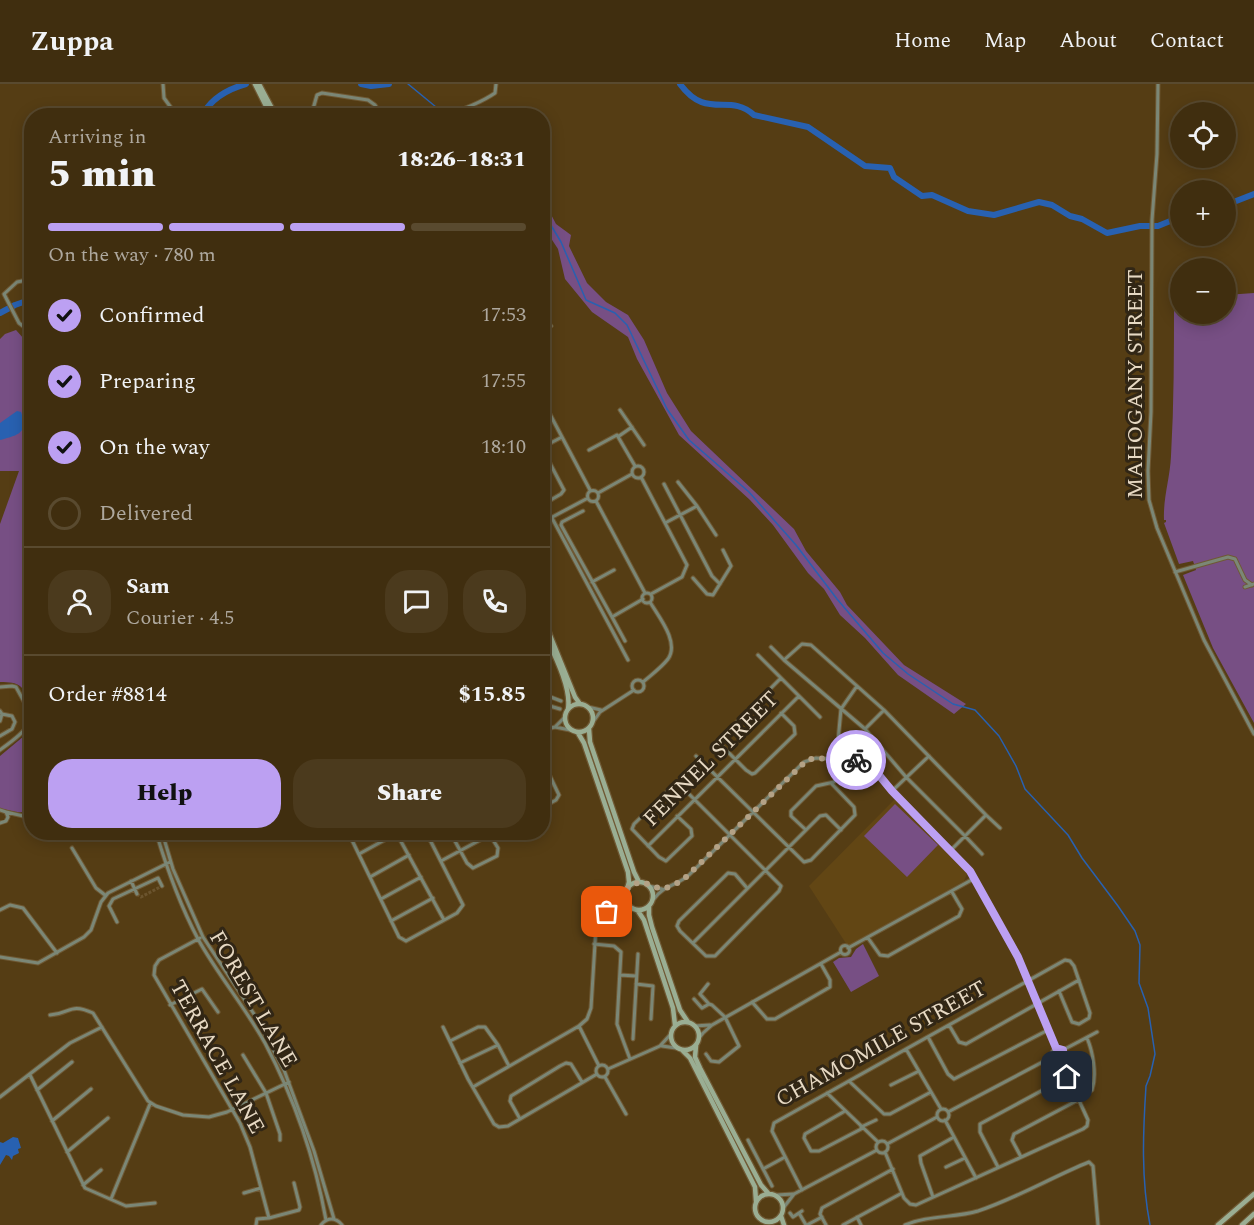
<!DOCTYPE html>
<html lang="en">
<head>
<meta charset="utf-8">
<style>
  body { margin:0; font-family:Spectral,serif; background:#4b3a1d; color:#f1f3f6; height:100vh; display:flex; flex-direction:column; font-size:22px; white-space:nowrap }
  * { box-sizing:border-box; margin:0 }
  p { font-size:20px; color:#aea89e }
  .icon { flex:none; width:33px; height:33px; fill:none; stroke:currentColor; stroke-width:2; stroke-linecap:round; stroke-linejoin:round }
  .map { position:relative; flex:1; overflow:hidden }
  .side { position:absolute; left:24px; top:24px; width:526px; height:732px; display:flex; flex-direction:column; background:#402e0f; border-radius:24px; box-shadow:0 3px 15px #0003,0 0 0 2px #594a2f }
  .side>* { flex:none }
  .fabs { position:absolute; left:1170px; top:18px; display:grid; gap:12px }
  .fabs a { display:grid; place-items:center; width:66px; height:66px; border-radius:50%; background:#402e0f; box-shadow:0 3px 15px #0003,0 0 0 2px #594a2f; font-size:30px }
  .pin { position:absolute; display:grid; place-items:center; width:51px; height:51px; color:#fff; margin:-26px; border-radius:12px; box-shadow:0 3px 9px #0006 }
  .courier { position:absolute; display:grid; place-items:center; width:60px; height:60px; margin:-30px; border:4px solid #bca0f2; border-radius:50%; background:#fff; color:#222; box-shadow:0 2px 8px #0007 }
  .overview em { font-style:normal; font-weight:800 }
  .overview div { display:flex; flex-direction:column-reverse }
  .overview { display:flex; align-items:center; justify-content:space-between; height:102px; padding:0 24px }
  h1 { font-size:39px; font-weight:800; line-height:45px }
  .bar { display:grid; grid-template-columns:repeat(4,1fr); gap:9px 6px; align-content:center; height:72px; padding:0 24px }
  .bar i { height:8px; border-radius:4px; background:#594a2f }
  .bar .current { background:#bca0f2 }
  .bar p { grid-column:span 4 }
  .line { display:flex; align-items:center; gap:15px; padding:0 24px; border-top:2px solid #594a2f }
  .line div { flex:1 }
  .round { display:grid; place-items:center; flex:none; width:63px; height:63px; border-radius:24px; background:#4b3a1d }
  ol { padding:0 24px; list-style:none }
  li { display:flex; align-items:center; gap:18px; height:66px }
  li p { margin-inline-start:auto }
  li .icon { padding:6px; border-radius:50%; background:#bca0f2; color:#111; stroke-width:4 }
  li:last-child { color:#aea89e }
  li i { width:33px; height:33px; border:3px solid #594a2f; border-radius:50% }
  .button { display:flex; gap:12px; margin-top:auto; padding:12px 24px }
  .button a { flex:1; height:69px; border-radius:24px; background:#bca0f2; color:#111; font-size:24px; font-weight:800; line-height:69px; text-align:center }
  .button a+a { background:#4b3a1d; color:#f1f3f6 }
  header { display:flex; align-items:center; gap:36px; box-sizing:border-box; height:84px; padding:0 30px; background:#402e0f; border-bottom:2px solid #594a2f }
  header strong { font-size:28px }
  nav { display:flex; gap:33px; margin-inline-start:auto; font-size:21px }
  .map>svg:first-child { display:block }
</style>
</head>
<body>
<header>
<strong>Zuppa</strong>
<nav><a>Home</a><a>Map</a><a>About</a><a>Contact</a></nav>
</header>
<div class="map">
<svg width="1254" height="1141" viewBox="0 0 1254 1141">
  <rect width="100%" height="100%" fill="#553d14"/>
  <path fill="#624614" d="M 895,715 L 968,788 L 964,797 L 850,861 L 847,861 L 809,802 Z"/>
  <path fill="#774f84" d="M 543,115 L 556,140 L 571,151 L 569,162 L 587,199 L 606,218 L 628,231 L 644,256 L 667,309 L 691,347 L 794,445 L 806,467 L 840,508 L 847,521 L 904,581 L 966,620 L 954,630 L 898,591 L 865,554 L 840,531 L 824,505 L 808,489 L 773,441 L 750,416 L 679,351 L 637,275 L 628,253 L 592,228 L 565,195 L 558,165 L 543,142 Z
    M 1254,209 L 1254,639 L 1213,564 L 1183,491 L 1196,486 L 1193,477 L 1179,480 L 1164,439 L 1166,438 L 1166,436 L 1164,436 C 1163,414 1170,394 1171,372 C 1174,320 1174,268 1174,216 L 1180,215 L 1180,230 L 1226,230 L 1226,211 Z
    M 16,246 L 32,264 L 32,350 L 29,355 L 32,358 L 32,518 L 22,555 L 22,559 L 25,560 L 31,557 L 31,619 C 22,601 20,598 0,598 L 0,440 L 19,387 L 0,387 L 0,255 L 5,250 Z
    M 31,637 L 31,724 C 21,733 11,725 0,725 L 0,672 L 24,652 Z
    M 895,720 L 938,761 L 907,793 L 864,752 Z
    M 863,860 L 879,892 L 851,908 L 833,878 L 839,874 L 851,873 L 856,865 Z"/>
  <path fill="#2861b1" d="M 17,327 L 21,328 C 29,350 17,351 0,356 L 0,339 Z
    M 13,1053 L 18,1054 L 21,1064 L 18,1065 L 19,1069 L 13,1072 L 12,1076 L 9,1072 L 6,1071 L 0,1081 L 0,1058 L 3,1059 Z"/>
  <g fill="none" stroke-linecap="round" stroke-linejoin="round">
    <path stroke="#2861b1" stroke-width="1.5" d="M 408,0 L 436,23 L 439,29
      M 543,128 L 561,158 L 586,216 L 615,229 L 627,241 L 667,325 L 689,356 L 749,408 L 796,461 L 837,515 L 883,569 L 908,590 L 953,620 L 975,626 L 999,652 L 1016,682 L 1025,705 L 1068,751 L 1082,774 L 1118,822 L 1135,847 L 1140,861 L 1139,899 L 1148,924 L 1155,970 L 1150,992 L 1146,1002 C 1143,1048 1141,1095 1150,1141"/>
    <path stroke="#2861b1" stroke-width="6" d="M 361,0 L 371,2 L 389,0
      M 680,0 C 707,37 729,8 754,31 L 808,43 L 865,82 L 890,84 L 894,93 L 922,112 L 932,111 L 968,127 L 994,131 L 1039,118 L 1052,121 L 1070,132 L 1082,135 L 1107,149 L 1140,142 L 1158,142 L 1180,133
      M 202,32 C 211,14 228,5 246,0
      M 1226,121 L 1254,110
      M 0,229 L 15,221 L 32,215"/>
    <path stroke="#6b542e" stroke-width="3" stroke-dasharray="3 1.5" stroke-linecap="butt" d="M 137,810 L 141,813 L 162,802"/>
    <defs>
      <path id="street" d="M 163,0 L 164,14 L 177,32
        M 1158,0 L 1157,70 L 1152,136 L 1151,328 L 1148,387 L 1149,416 L 1157,444 L 1204,556 L 1254,650
        M 311,32 L 317,11 L 322,9 L 368,16 L 375,21 L 382,32
        M 442,32 C 462,26 479,20 495,9 L 496,0
        M 32,195 L 17,198 L 4,210 L 19,239 L 32,249
        M 543,246 L 551,242
        M 543,276 L 548,285
        M 543,317 L 590,406
        M 620,326 L 644,361
        M 619,352 L 632,343
        M 543,363 L 562,353
        M 543,366 L 564,406 L 561,410 L 549,417 L 543,414
        M 589,366 L 617,351 L 635,382
        M632 388a6 6 0 1 1 12 0a6 6 0 1 1-12 0Z
        M 641,393 L 687,481 L 682,493 L 651,510
        M 678,398 L 697,422 L 716,451
        M 664,400 L 712,492 L 720,500
        M587.5 412a5.5 5.5 0 1 1 11 0a5.5 5.5 0 1 1-11 0Z
        M 598,409 L 632,390
        M 596,417 L 645,509
        M 583,427 L 562,438 L 561,441 L 612,533
        M 552,434 L 628,576
        M 543,438 L 588,414
        M 665,439 L 697,422
        M 1175,488 L 1228,473 L 1235,475 L 1245,496 L 1252,501
        M 693,494 L 707,510 L 713,511 L 731,482 L 723,466
        M 592,498 L 614,486
        M 1245,503 L 1254,500
        M642 514a5 5 0 1 1 10 0a5 5 0 1 1-10 0Z
        M 625,557 L 612,533 L 643,515
        M 771,563 L 784,576
        M 758,571 L 820,633
        M 781,594 L 722,653 L 720,660 L 746,686 L 752,690 L 755,689 L 795,650 L 794,642 L 781,629
        M632 602a6 6 0 1 1 12 0a6 6 0 1 1-12 0Z
        M 543,598 L 546,611 L 543,619
        M 643,598 C 651,591 661,584 668,575 C 680,558 658,532 650,518
        M 0,603 L 12,602 L 16,603 L 32,632
        M 543,610 L 561,617
        M 543,620 L 560,625
        M 588,623 L 601,626
        M 0,627 L 2,630 L 0,637
        M 593,638 L 600,628 L 634,606
        M 555,643 L 564,634
        M 865,645 L 884,626
        M 543,646 L 555,643 L 570,646
        M 0,652 L 12,645 L 15,638 L 12,632 L 2,630
        M 0,666 C 11,658 27,647 32,634
        M831 674a6 6 0 1 1 12 0a6 6 0 1 1-12 0Z
        M 837,668 L 841,625 L 857,602
        M 696,672 L 804,778 L 811,776 L 855,731 L 854,723 L 832,700
        M 843,674 L 860,676 L 869,680 L 970,787 L 1018,873 L 1056,964
        M 543,684 L 548,688 L 559,711 L 556,716 L 543,723
        M 892,707 L 929,672
        M 0,726 L 6,728 L 8,733 L 6,737 L 0,739
        M 6,728 L 32,734
        M 986,731 L 884,626 L 811,561 L 802,560 L 784,576 L 865,645 L 906,693 L 965,752 L 986,731 L 1000,744
        M 677,732 L 691,745 L 692,752 L 666,777 L 659,773 L 632,745 L 634,740 L 673,702 L 679,700 L 781,802 L 779,807 L 715,872 L 706,872 L 680,847 L 677,842 L 679,837 L 728,789 L 735,790 L 747,804
        M 806,746 L 791,732 L 791,727 L 816,702 L 834,698 L 836,693 L 836,680
        M 156,748 C 167,785 180,821 198,855 C 218,891 245,923 265,959 C 294,1014 315,1075 326,1136
        M 162,748 L 173,785 L 203,853 L 254,930 L 284,986 L 314,1067 L 334,1135
        M 348,748 L 399,853 L 406,857 L 457,829 L 463,821 L 426,748
        M 450,748 L 467,779 L 473,784 L 497,772 L 498,764 L 490,751
        M 648,762 L 799,612
        M 72,764 L 96,804 L 105,811
        M 951,766 L 965,752 L 982,770
        M 359,770 L 390,753 L 398,752 L 444,836
        M 441,777 L 495,748
        M 370,793 L 409,771
        M 131,797 L 137,810
        M 649,802 L 662,805
        M 381,815 L 421,793
        M 654,815 C 662,802 678,801 689,791 L 804,678 L 816,674 L 831,675
        M 615,824 L 630,824
        M 0,826 L 10,821 L 23,824 L 57,869
        M 391,837 L 433,814
        M 117,838 L 109,822 L 113,815 L 158,794 L 162,802
        M 200,854 L 159,876 L 155,882 L 154,891 L 240,1039 L 250,1063 L 269,1134
        M 868,854 L 880,871 L 888,872 L 959,832 L 962,825 L 952,808
        M 693,859 L 820,732 L 826,731 L 841,746
        M 594,860 L 614,862 L 621,868 L 617,940 L 630,975
        M840.5 866a4.5 4.5 0 1 1 9 0a4.5 4.5 0 1 1-9 0Z
        M 848,864 L 975,794
        M 0,873 L 38,879 L 84,853 L 91,846 L 101,818 L 108,809 L 170,778
        M 620,891 L 636,892
        M 636,900 L 653,902 L 651,935
        M 708,900 L 700,910 L 709,920
        M 694,915 L 702,924 L 709,920 L 712,921 L 725,933
        M 752,918 L 767,935 L 775,935 L 830,903 L 830,896 L 821,880
        M 170,921 L 202,905 L 218,928
        M 50,931 C 71,930 69,918 93,929 L 148,1017 L 156,1022 L 183,1031 L 209,1033 L 227,1028 L 289,998
        M 949,941 L 959,958 L 966,960 L 1079,896
        M 579,942 L 599,982
        M 694,942 L 710,941
        M 443,943 L 468,995 L 494,1040 L 499,1043 L 508,1042 L 597,990
        M 928,953 L 948,990 L 954,995 L 1048,946
        M 699,954 L 703,949 L 712,941 L 841,868
        M 633,955 L 638,870
        M 450,957 L 478,943 L 485,943 L 498,961 L 509,982
        M 662,962 L 676,964
        M1052 970a6 6 0 1 1 12 0a6 6 0 1 1-12 0Z
        M 906,965 L 941,1025
        M 1063,966 L 1097,948
        M 706,970 L 711,977 L 719,978 L 739,962 L 725,933
        M 243,971 L 266,1009 L 280,1050 L 280,1056
        M 460,979 L 498,961
        M596 987a6 6 0 1 1 12 0a6 6 0 1 1-12 0Z
        M 608,985 L 660,962 L 670,951
        M 30,991 L 85,1104 L 126,1122 L 155,1119
        M 605,993 L 626,1030
        M 849,997 L 884,1030 L 890,1030 L 931,1008
        M 891,1001 L 919,987
        M 473,1003 L 579,942 L 587,935 L 591,924 L 596,843 L 599,835 L 625,812
        M 37,1006 L 72,978
        M 827,1009 L 878,1058
        M 0,1013 L 70,959 L 102,943
        M937 1031a6 6 0 1 1 12 0a6 6 0 1 1-12 0Z
        M 845,1027 L 805,1050 L 804,1054 L 811,1067 L 819,1067 L 863,1044
        M 948,1028 L 1052,973
        M 520,1035 L 510,1017 L 511,1012 L 560,982 L 566,979 L 571,980 L 582,998
        M 945,1036 L 976,1094
        M 52,1037 L 91,1005
        M 861,1043 L 876,1036
        M 748,1056 L 772,1102
        M876 1063a6 6 0 1 1 12 0a6 6 0 1 1-12 0Z
        M 887,1060 L 937,1033
        M 67,1068 L 108,1034
        M 885,1068 L 904,1114 L 910,1120 L 916,1121 L 1083,1045 L 1087,1042 L 1088,1036 L 1060,975
        M 1021,1073 L 1012,1056 L 1014,1050 L 1078,1016 L 1092,1006 C 1097,991 1093,968 1087,954
        M 946,1083 L 965,1074
        M 998,1083 L 980,1048 L 980,1040 L 1067,993
        M 763,1085 L 785,1073
        M 83,1101 L 101,1086
        M 802,1106 L 772,1047 L 774,1039 L 1065,876 L 1070,877 L 1074,882 L 1090,929 L 1089,934 L 1079,940 L 1072,938 L 1059,907
        M 244,1109 L 261,1104
        M 777,1111 L 793,1110
        M 933,1113 L 921,1079 L 920,1072 L 954,1053
        M 111,1115 L 150,1020
        M 784,1123 L 794,1110 L 877,1066
        M 790,1129 L 793,1133 L 802,1127
        M 799,1129 L 806,1141
        M 857,1133 L 861,1141
        M 256,1141 L 257,1135 L 269,1134 L 299,1126 L 300,1123 L 294,1099
        M 321,1141 C 327,1133 336,1133 342,1141
        M 807,1141 L 822,1133
        M 826,1141 L 820,1130 L 822,1124 L 893,1085
        M 843,1141 L 902,1109
        M 905,1141 C 928,1131 955,1134 978,1127 C 1017,1114 1052,1093 1089,1078 L 1093,1082 L 1098,1141"/>
      <path id="secondary" d="M 255,0 L 271,32
        M 259,0 L 276,32
        M 543,534 L 575,613 L 580,620
        M 543,546 C 552,566 572,603 568,625
        M565 634a14 14 0 1 1 28 0a14 14 0 1 1-28 0Z
        M 589,645 L 590,658 L 634,788 L 639,798
        M 578,649 L 584,659 L 628,788 L 629,798 L 627,805
        M625 812a14 14 0 1 1 28 0a14 14 0 1 1-28 0Z
        M 649,823 L 649,831 L 652,843 L 680,926 L 688,938
        M 638,827 L 644,836 L 673,924 L 675,941
        M671 952a14 14 0 1 1 28 0a14 14 0 1 1-28 0Z
        M 696,962 L 695,973 L 700,984 L 761,1101 L 768,1109
        M 683,967 L 690,974 L 755,1103 L 756,1117
        M755 1124a14 14 0 1 1 28 0a14 14 0 1 1-28 0Z
        M 781,1132 L 784,1141
        M 1218,1141 L 1254,1110
        M 1242,1141 L 1254,1130"/>
    </defs>
    <use href="#street" stroke="#6f5934" stroke-width="5"/>
    <use href="#secondary" stroke="#6f5934" stroke-width="7"/>
    <use href="#street" stroke="#7b8776" stroke-width="3"/>
    <use href="#secondary" stroke="#9aae93" stroke-width="4.5"/>
  </g>
  <g fill="none" stroke-linecap="round" stroke-linejoin="round">
    <path stroke="#b4a286" stroke-width="6" stroke-dasharray="0 10.8" d="M 607,828 L 623,815 L 627,805 L 632,800 L 643,798 L 654,803 L 664,805 L 682,797 L 807,676 L 816,674 L 831,675 L 836,680 L 842,678 L 843,674 L 856,676"/>
    <path stroke="#bca0f2" stroke-width="8" d="M 856,676 L 864,678 L 874,685 L 892,707 L 970,787 L 1018,873 L 1056,964 L 1063,966 L 1063,971 L 1060,975 L 1067,993"/>
  </g>
  <g text-anchor="middle" dominant-baseline="central" stroke-width="6" stroke-linejoin="round" paint-order="stroke">
    <g font-size="22" fill="#e7d9c3" stroke="#312615">
      <text transform="translate(1135 300) rotate(-90)">MAHOGANY STREET</text>
      <text transform="translate(711 675) rotate(-45)">FENNEL STREET</text>
      <text transform="translate(253 915) rotate(60)">FOREST LANE</text>
      <text transform="translate(881 960) rotate(-29)">CHAMOMILE STREET</text>
      <text transform="translate(217 973) rotate(61)">TERRACE LANE</text>
    </g>
  </g>
</svg>
<div class="fabs">
<a><svg class="icon" aria-label="locate" viewBox="0 0 24 24"><circle cx="12" cy="12" r="6"/><path d="M12 2v4M12 18v4M2 12h4M18 12h4"/></svg></a>
<a>+</a>
<a>−</a>
</div>
<div class="pin" style="left:607px;top:828px;background:#ea580c"><svg class="icon" aria-label="bag" viewBox="0 0 24 24"><path d="M5 8h14l-1 12H6zM9 8a3 3 0 0 1 6 0"/></svg></div>
<div class="pin" style="left:1067px;top:993px;background:#1f2937"><svg class="icon" aria-label="home" viewBox="0 0 24 24"><path d="M3 11l9-7 9 7M6 9v11h12V9"/></svg></div>
<div class="courier" style="left:856px;top:676px"><svg class="icon" aria-label="bike" viewBox="0 0 24 24"><circle cx="6" cy="16" r="4"/><circle cx="18" cy="16" r="4"/><path d="M6 16l4-8h5l3 8M10 8l3 8H6M13 5h3"/></svg></div>
<section class="side">
<div class="overview"><div><h1>5 min</h1><p>Arriving in</p></div><em>18:26–18:31</em></div>
<div class="bar"><i class="current"></i><i class="current"></i><i class="current"></i><i></i><p>On the way · 780 m</p></div>
<ol>
<li><svg class="icon" aria-label="check" viewBox="0 0 24 24"><path d="M5 12l5 5 9-10"/></svg>Confirmed<p>17:53</p></li>
<li><svg class="icon" aria-label="check" viewBox="0 0 24 24"><path d="M5 12l5 5 9-10"/></svg>Preparing<p>17:55</p></li>
<li><svg class="icon" aria-label="check" viewBox="0 0 24 24"><path d="M5 12l5 5 9-10"/></svg>On the way<p>18:10</p></li>
<li><i></i>Delivered</li>
</ol>
<div class="line" style="height:108px"><a class="round"><svg class="icon" aria-label="person" viewBox="0 0 24 24"><circle cx="12" cy="8" r="4"/><path d="M4 21q1-7 8-7t8 7"/></svg></a><div><b>Sam</b><p>Courier · 4.5</p></div><a class="round"><svg class="icon" aria-label="chat" viewBox="0 0 24 24"><path d="M4 5h16v11H9l-5 4z"/></svg></a><a class="round"><svg class="icon" aria-label="phone" viewBox="0 0 24 24"><path d="M5 4h4l2 5-3 2q2 4 5 5l2-3 5 2v4C11 20 4 13 5 4z"/></svg></a></div>
<div class="line" style="height:78px"><div>Order #8814</div><b>$15.85</b></div>
<div class="button"><a>Help</a><a>Share</a></div>
</section>
</div>
</body>
</html>
